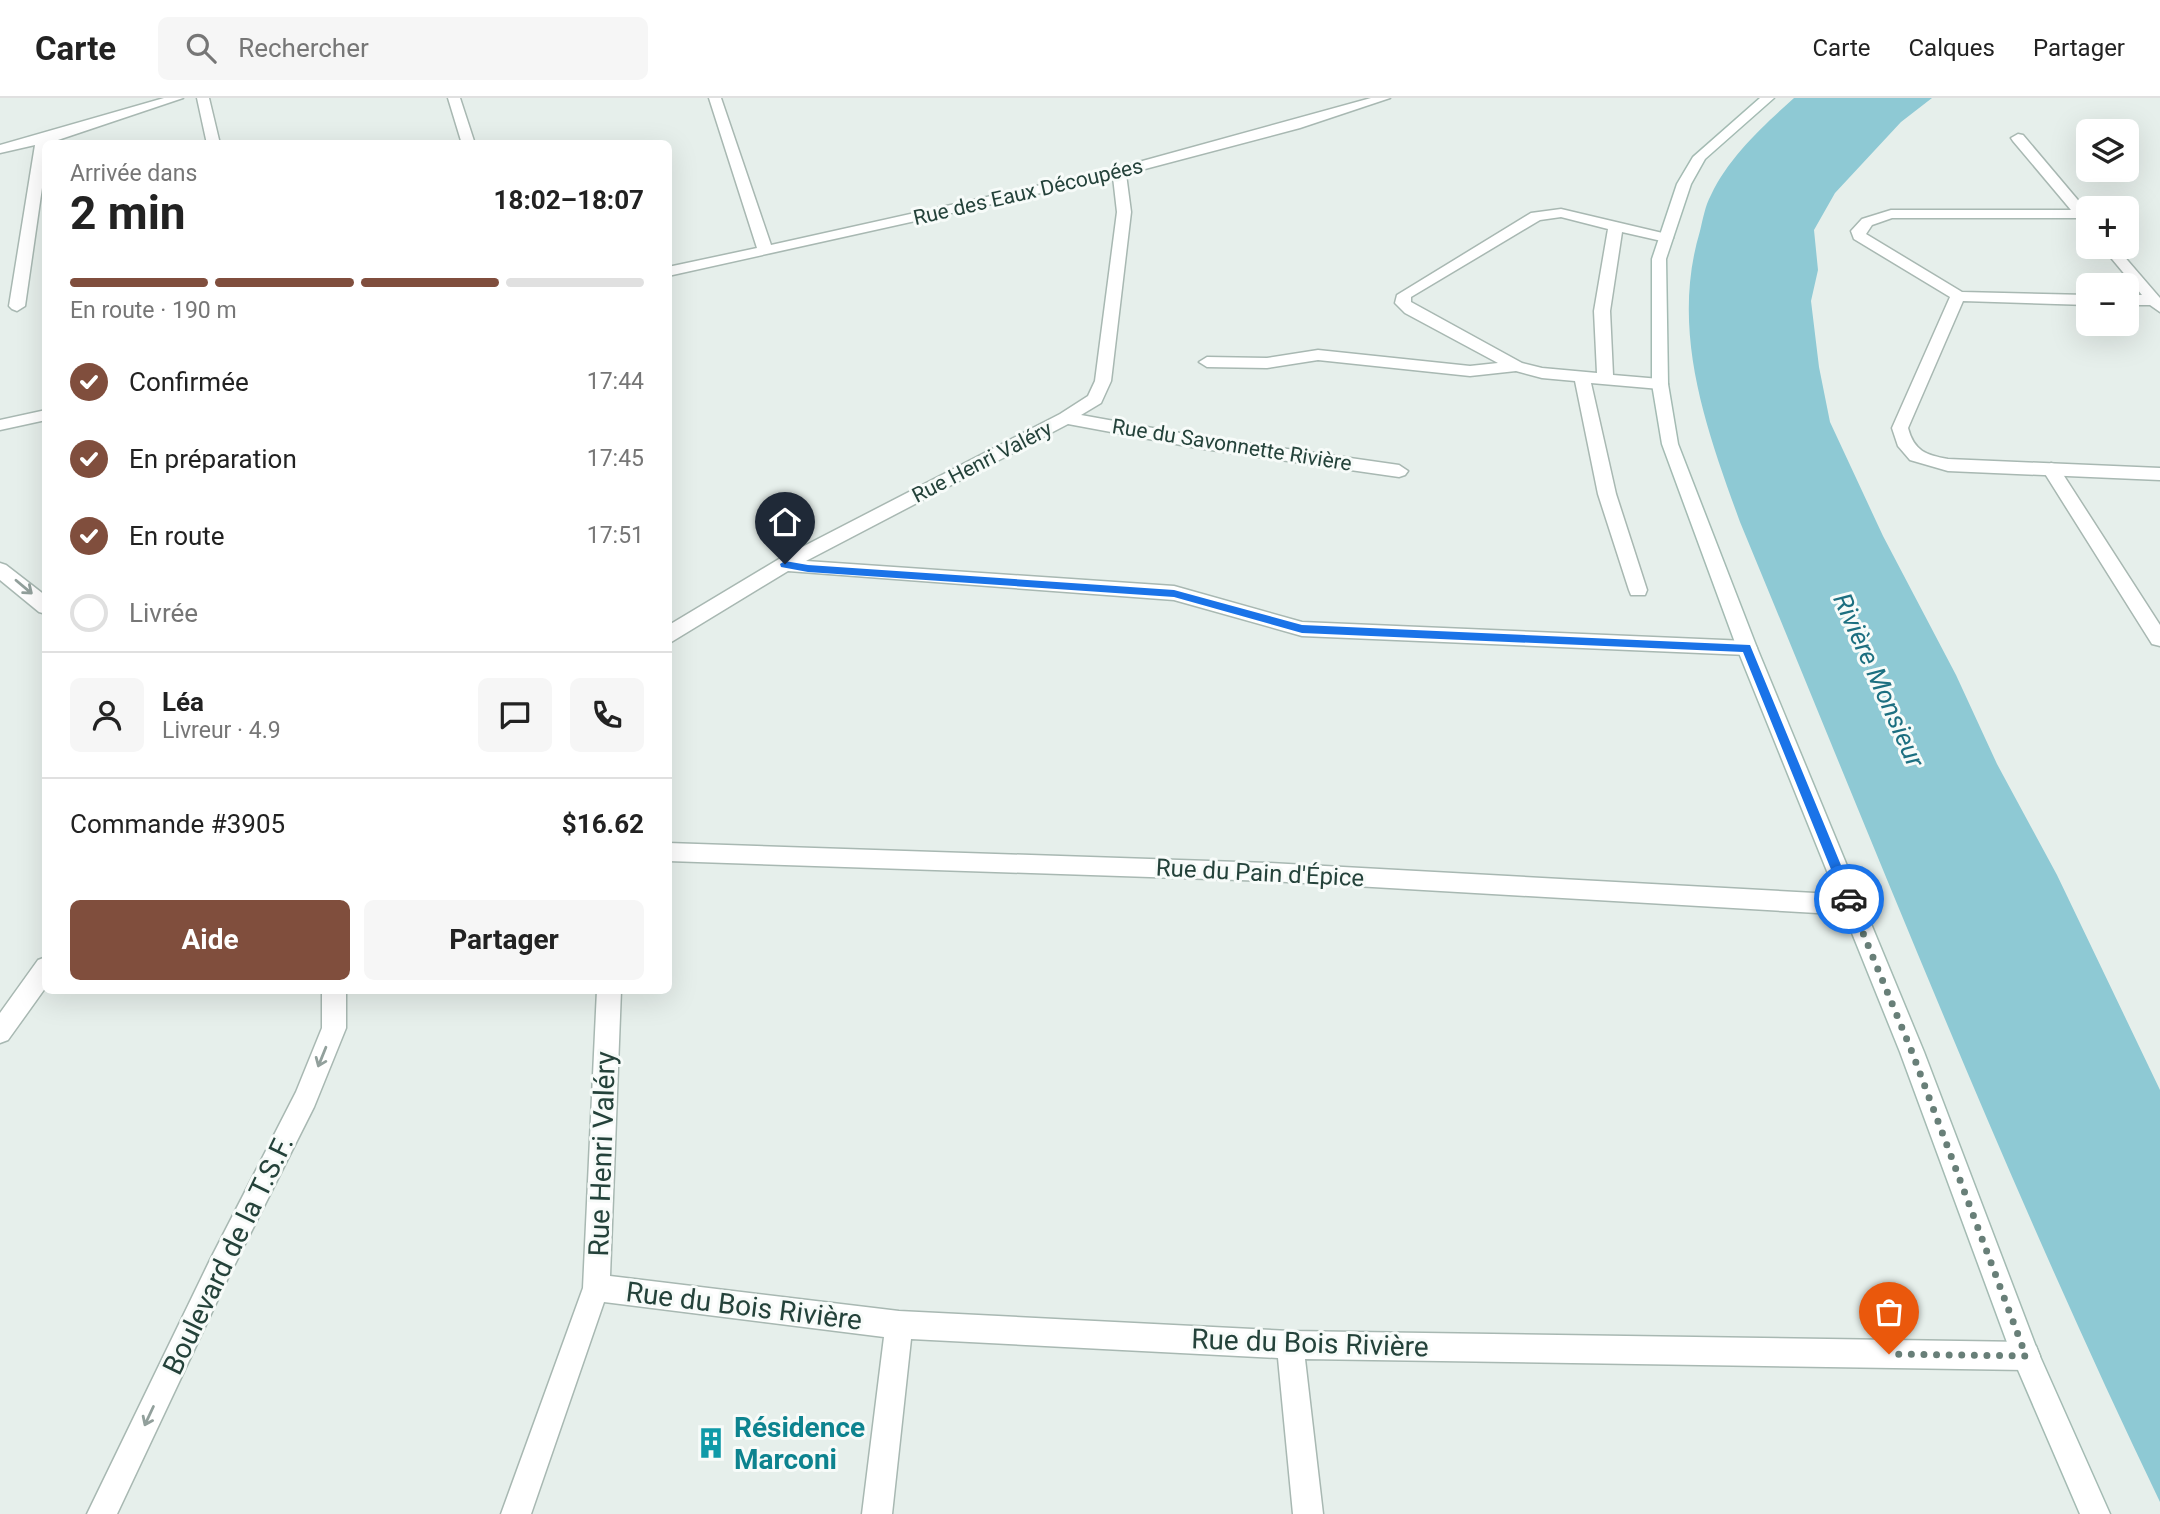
<!DOCTYPE html>
<html lang="fr">
<head>
<meta charset="utf-8">
<style>
  body { margin:0; font-family:Roboto,sans-serif; background:#f6f6f6; color:#222; height:100vh; display:flex; flex-direction:column; font-size:26px; white-space:nowrap }
  * { box-sizing:border-box; margin:0 }
  p { font-size:23px; color:#767676 }
  .icon { flex:none; width:38px; height:38px; fill:none; stroke:currentColor; stroke-width:2; stroke-linecap:round; stroke-linejoin:round }
  .map { position:relative; flex:1; overflow:hidden }
  .drawer { position:absolute; left:42px; top:42px; width:630px; height:854px; display:flex; flex-direction:column; background:#fff; border-radius:10px; box-shadow:0 7px 28px #0002 }
  .drawer>* { flex:none }
  .fabs { position:absolute; left:2076px; top:21px; display:grid; gap:14px }
  .fabs a { display:grid; place-items:center; width:63px; height:63px; border-radius:10px; background:#fff; box-shadow:0 7px 28px #0002; font-size:35px }
  .pin { position:absolute; display:grid; place-items:center; width:60px; height:60px; color:#fff; margin:-72px -30px; border-radius:50% 50% 50% 0; rotate:-45deg; box-shadow:0 0 7px #0007 }
  .pin .icon { rotate:45deg }
  .courier { position:absolute; display:grid; place-items:center; width:70px; height:70px; margin:-35px; border:5px solid #1a73e8; border-radius:50%; background:#fff; color:#222; box-shadow:0 2px 9px #0007 }
  .head em { font-style:normal; font-weight:700 }
  .head div { display:flex; flex-direction:column-reverse }
  .head { display:flex; align-items:center; justify-content:space-between; height:119px; padding:0 28px }
  h1 { font-size:46px; font-weight:700; line-height:52px }
  .bar { display:grid; grid-template-columns:repeat(4,1fr); gap:10px 7px; align-content:center; height:84px; padding:0 28px }
  .bar i { height:9px; border-radius:5px; background:#e0e0e0 }
  .bar .current { background:#804e3d }
  .bar p { grid-column:span 4 }
  .line { display:flex; align-items:center; gap:18px; padding:0 28px; border-top:2px solid #e0e0e0 }
  .line div { flex:1 }
  .round { display:grid; place-items:center; flex:none; width:74px; height:74px; border-radius:10px; background:#f6f6f6 }
  ol { padding:0 28px; list-style:none }
  li { display:flex; align-items:center; gap:21px; height:77px }
  li p { margin-inline-start:auto }
  li .icon { padding:7px; border-radius:50%; background:#804e3d; color:#fff; stroke-width:4 }
  li:last-child { color:#767676 }
  li i { width:38px; height:38px; border:4px solid #e0e0e0; border-radius:50% }
  .button { display:flex; gap:14px; margin-top:auto; padding:14px 28px }
  .button a { flex:1; height:80px; border-radius:10px; background:#804e3d; color:#fff; font-size:28px; font-weight:700; line-height:80px; text-align:center }
  .button a+a { background:#f6f6f6; color:#222 }
  header { display:flex; align-items:center; gap:42px; box-sizing:border-box; height:98px; padding:0 35px; background:#fff; border-bottom:2px solid #e0e0e0 }
  header strong { font-size:33px }
  nav { display:flex; gap:38px; margin-inline-start:auto; font-size:24px }
  .search { width:490px; height:63px; background:#f6f6f6; display:flex; align-items:center; gap:18px; box-sizing:border-box; padding:0 24px; border-radius:10px; color:#767676; font-size:26px }
  .map>svg:first-child { display:block }
</style>
</head>
<body>
<header>
<strong>Carte</strong>
<div class="search"><svg class="icon" aria-label="search" viewBox="0 0 24 24"><circle cx="10" cy="10" r="6"/><path d="M15 15l6 6"/></svg>Rechercher</div>
<nav><a>Carte</a><a>Calques</a><a>Partager</a></nav>
</header>
<div class="map">
<svg width="2160" height="1416" viewBox="0 0 2160 1416">
  <rect width="100%" height="100%" fill="#e6efeb"/>
  <path fill="#8ec9d4" d="M 1794,0 L 1932,0 L 1901,24 L 1835,95 L 1814,132 L 1818,172 L 1811,203 L 1819,269 L 1830,324 L 1883,438 L 1956,577 L 1997,666 L 2057,777 L 2160,992 L 2160,1404 C 2006,1084 1876,752 1740,424 C 1706,330 1670,233 1700,133 C 1703,121 1705,108 1711,97 C 1729,59 1763,28 1794,0 Z"/>
  <g fill="none" stroke-linecap="round" stroke-linejoin="round">
    <defs>
      <path id="lane" d="M 1561,111 L 1671,137 L 1673,140 L 1666,144 L 1622,134 L 1610,213 L 1613,277 L 1660,281 L 1668,286 L 1660,291 L 1591,285 L 1616,396 L 1647,492 L 1645,497 L 1631,497 L 1629,492 L 1598,396 L 1575,283 L 1542,280 L 1516,273 L 1470,278 L 1318,262 L 1267,270 L 1207,269 L 1199,264 L 1207,259 L 1267,260 L 1318,252 L 1470,268 L 1498,265 L 1405,215 L 1395,205 L 1397,197 L 1531,115 ZM 1561,119 L 1608,131 L 1594,213 L 1597,275 L 1542,270 L 1522,265 L 1411,204 L 1411,199 L 1540,122 Z
        M 2051,365 L 2057,367 L 2160,527 L 2160,548 L 2152,546 L 2042,371 Z"/>
      <path id="street" d="M 164,0 L 183,0 L 46,46 L 46,62 L 25,208 L 17,213 L 12,211 L 9,208 L 35,47 L 0,55 L 0,47 Z
        M 197,0 L 209,0 L 220,46 L 207,46 Z
        M 448,0 L 460,0 L 475,46 L 462,46 Z
        M 709,0 L 721,0 L 771,147 L 1117,70 L 1371,0 L 1390,0 L 1300,30 L 1126,76 L 1131,114 L 1111,283 L 1101,305 L 1081,317 L 1197,338 L 1399,367 L 1408,373 L 1405,377 L 1399,379 L 1197,350 L 1068,326 L 806,463 L 1174,488 L 1302,524 L 1747,543 L 1754,545 L 1757,550 L 1754,555 L 1747,557 L 1302,538 L 1174,502 L 788,473 L 668,546 L 669,527 L 779,461 L 1060,316 L 1088,298 L 1095,283 L 1117,114 L 1113,79 L 668,178 L 668,169 L 757,150 Z
        M 2018,36 L 2023,37 L 2088,114 L 2088,126 L 2078,120 L 1892,120 L 1872,127 L 1866,136 L 1962,194 L 2088,197 L 2088,207 L 1963,203 L 1908,330 C 1914,353 1926,357 1948,361 L 2160,370 L 2160,382 L 1948,373 L 1910,362 L 1898,348 L 1892,330 L 1950,199 L 1854,141 L 1851,133 L 1862,121 L 1891,112 L 2071,112 L 2013,43 L 2011,40 Z
        M 2102,149 L 2116,149 L 2160,200 L 2160,214 L 2150,207 L 2126,207 L 2126,197 L 2142,197 Z
        M 46,312 L 46,322 L 0,332 L 0,322 Z
        M 0,465 L 6,467 L 46,498 L 46,516 L 39,514 L 0,482 Z
        M 668,745 L 1269,765 L 1852,797 L 1860,800 L 1863,807 L 1860,814 L 1852,817 L 1269,783 L 668,763 Z
        M 46,859 L 46,889 L 8,942 L 0,945 L 0,915 L 38,862 Z
        M 322,892 L 346,892 L 346,930 L 314,1009 L 228,1180 L 117,1416 L 87,1416 L 210,1162 L 296,994 L 322,930 Z
        M 597,892 L 621,892 L 610,1178 L 899,1213 L 1290,1233 L 2026,1244 L 2036,1248 L 2040,1258 L 2036,1268 L 2026,1272 L 1305,1261 L 1323,1416 L 1293,1416 L 1278,1260 L 911,1241 L 892,1416 L 862,1416 L 884,1239 L 604,1204 L 531,1416 L 501,1416 L 583,1190 Z"/>
      <path id="secondary" d="M 1760,0 L 1774,0 L 1705,61 L 1691,86 L 1666,161 L 1668,286 L 1678,346 L 1757,550 L 1924,954 L 2038,1254 L 2110,1416 L 2080,1416 L 2012,1258 L 1900,954 L 1737,550 L 1662,346 L 1652,286 L 1652,161 L 1677,86 L 1693,59 Z"/>
    </defs>
    <use href="#lane" stroke="#a8b8b2" stroke-width="3"/>
    <use href="#street" stroke="#a8b8b2" stroke-width="3"/>
    <use href="#secondary" stroke="#a4bbb3" stroke-width="3"/>
    <use href="#lane" fill="#fff" fill-rule="evenodd"/>
    <use href="#street" fill="#fff" fill-rule="evenodd"/>
    <use href="#secondary" fill="#fff" fill-rule="evenodd"/>
  </g>
  <defs><path id="oneway-shaft" d="M-6 0H5M1.5-3L5.5 0L1.5 3" fill="none" stroke-width="1.6" stroke-linecap="round" stroke-linejoin="round" transform="scale(1.75)"/></defs>
  <g stroke="#92a09c">
    <use href="#oneway-shaft" transform="translate(24 489) rotate(40)"/>
    <use href="#oneway-shaft" transform="translate(322 959) rotate(112)"/>
    <use href="#oneway-shaft" transform="translate(149 1318) rotate(115)"/>
  </g>
  <path fill="#1a73e8" d="M 785,463 L 808,467 L 1174,492 L 1302,527 L 1750,547 L 1855,801 L 1849,806 L 1843,801 L 1743,554 L 1302,535 L 1174,499 L 808,474 L 781,469 L 780,466 Z"/>
  <g fill="none" stroke-linecap="round" stroke-linejoin="round">
    <path stroke="#687f78" stroke-width="7" stroke-dasharray="0 12.6" d="M 1849,801 L 1912,954 L 2026,1258 L 1889,1256"/>
  </g>
  <defs>
    <symbol id="building-bare" viewBox="-9 -9 18 18"><path d="M-4-6H4V6H1V3H-1V6H-4ZM-2.5-4.3h1.7v1.8h-1.7ZM.8-4.3h1.7v1.8H.8ZM-2.5-1h1.7V.8h-1.7ZM.8-1h1.7V.8H.8Z" fill="#0f9aa8" stroke="#f7fbf9" stroke-width="2.5" paint-order="stroke"/></symbol>
  </defs>
  <g fill-rule="evenodd">
    <use href="#building-bare" x="689" y="1323" width="44" height="44"/>
  </g>
  <g text-anchor="middle" dominant-baseline="central" stroke-width="6" stroke-linejoin="round" paint-order="stroke">
    <g font-size="21" fill="#24423a" stroke="#f7fbf9">
      <text transform="translate(1028 94) rotate(-13)">Rue des Eaux Découpées</text>
      <text transform="translate(1232 347) rotate(9)">Rue du Savonnette Rivière</text>
      <text transform="translate(982 364) rotate(-27)">Rue Henri Valéry</text>
    </g>
    <g font-size="24" fill="#24423a" stroke="#f7fbf9">
      <text transform="translate(1260 775) rotate(3)">Rue du Pain d'Épice</text>
    </g>
    <g font-size="26" font-style="italic" fill="#1c6f80" stroke="#f7fbf9">
      <text transform="translate(1879 582) rotate(66)">Rivière Monsieur</text>
    </g>
    <g font-size="28" fill="#24423a" stroke="#f7fbf9">
      <text transform="translate(602 1056) rotate(-88)">Rue Henri Valéry</text>
      <text transform="translate(228 1157) rotate(-64)">Boulevard de la T.S.F.</text>
      <text transform="translate(744 1208) rotate(7)">Rue du Bois Rivière</text>
      <text transform="translate(1310 1245) rotate(2)">Rue du Bois Rivière</text>
    </g>
    <g font-size="28" font-weight="bold" fill="#0d838f" stroke="#f7fbf9" text-anchor="start">
      <text x="734" y="1329">Résidence<tspan x="734" dy="32">Marconi</tspan></text>
    </g>
  </g>
</svg>
<div class="fabs">
<a><svg class="icon" aria-label="layers" viewBox="0 0 24 24"><path d="M12 4l9 5-9 5-9-5zM3 14l9 5 9-5"/></svg></a>
<a>+</a>
<a>−</a>
</div>
<div class="pin" style="left:1889px;top:1256px;background:#ea580c"><svg class="icon" aria-label="bag" viewBox="0 0 24 24"><path d="M5 8h14l-1 12H6zM9 8a3 3 0 0 1 6 0"/></svg></div>
<div class="pin" style="left:785px;top:466px;background:#1f2937"><svg class="icon" aria-label="home" viewBox="0 0 24 24"><path d="M3 11l9-7 9 7M6 9v11h12V9"/></svg></div>
<div class="courier" style="left:1849px;top:801px"><svg class="icon" aria-label="car" viewBox="0 0 24 24"><path d="M5 17H2v-5l4-1 3-4h7l3 4 3 1v5h-3M9 17h6M6 11h13"/><circle cx="7" cy="17" r="2"/><circle cx="17" cy="17" r="2"/></svg></div>
<section class="drawer">
<div class="head"><div><h1>2 min</h1><p>Arrivée dans</p></div><em>18:02–18:07</em></div>
<div class="bar"><i class="current"></i><i class="current"></i><i class="current"></i><i></i><p>En route · 190 m</p></div>
<ol>
<li><svg class="icon" aria-label="check" viewBox="0 0 24 24"><path d="M5 12l5 5 9-10"/></svg>Confirmée<p>17:44</p></li>
<li><svg class="icon" aria-label="check" viewBox="0 0 24 24"><path d="M5 12l5 5 9-10"/></svg>En préparation<p>17:45</p></li>
<li><svg class="icon" aria-label="check" viewBox="0 0 24 24"><path d="M5 12l5 5 9-10"/></svg>En route<p>17:51</p></li>
<li><i></i>Livrée</li>
</ol>
<div class="line" style="height:126px"><a class="round"><svg class="icon" aria-label="person" viewBox="0 0 24 24"><circle cx="12" cy="8" r="4"/><path d="M4 21q1-7 8-7t8 7"/></svg></a><div><b>Léa</b><p>Livreur · 4.9</p></div><a class="round"><svg class="icon" aria-label="chat" viewBox="0 0 24 24"><path d="M4 5h16v11H9l-5 4z"/></svg></a><a class="round"><svg class="icon" aria-label="phone" viewBox="0 0 24 24"><path d="M5 4h4l2 5-3 2q2 4 5 5l2-3 5 2v4C11 20 4 13 5 4z"/></svg></a></div>
<div class="line" style="height:91px"><div>Commande #3905</div><b>$16.62</b></div>
<div class="button"><a>Aide</a><a>Partager</a></div>
</section>
</div>
</body>
</html>
